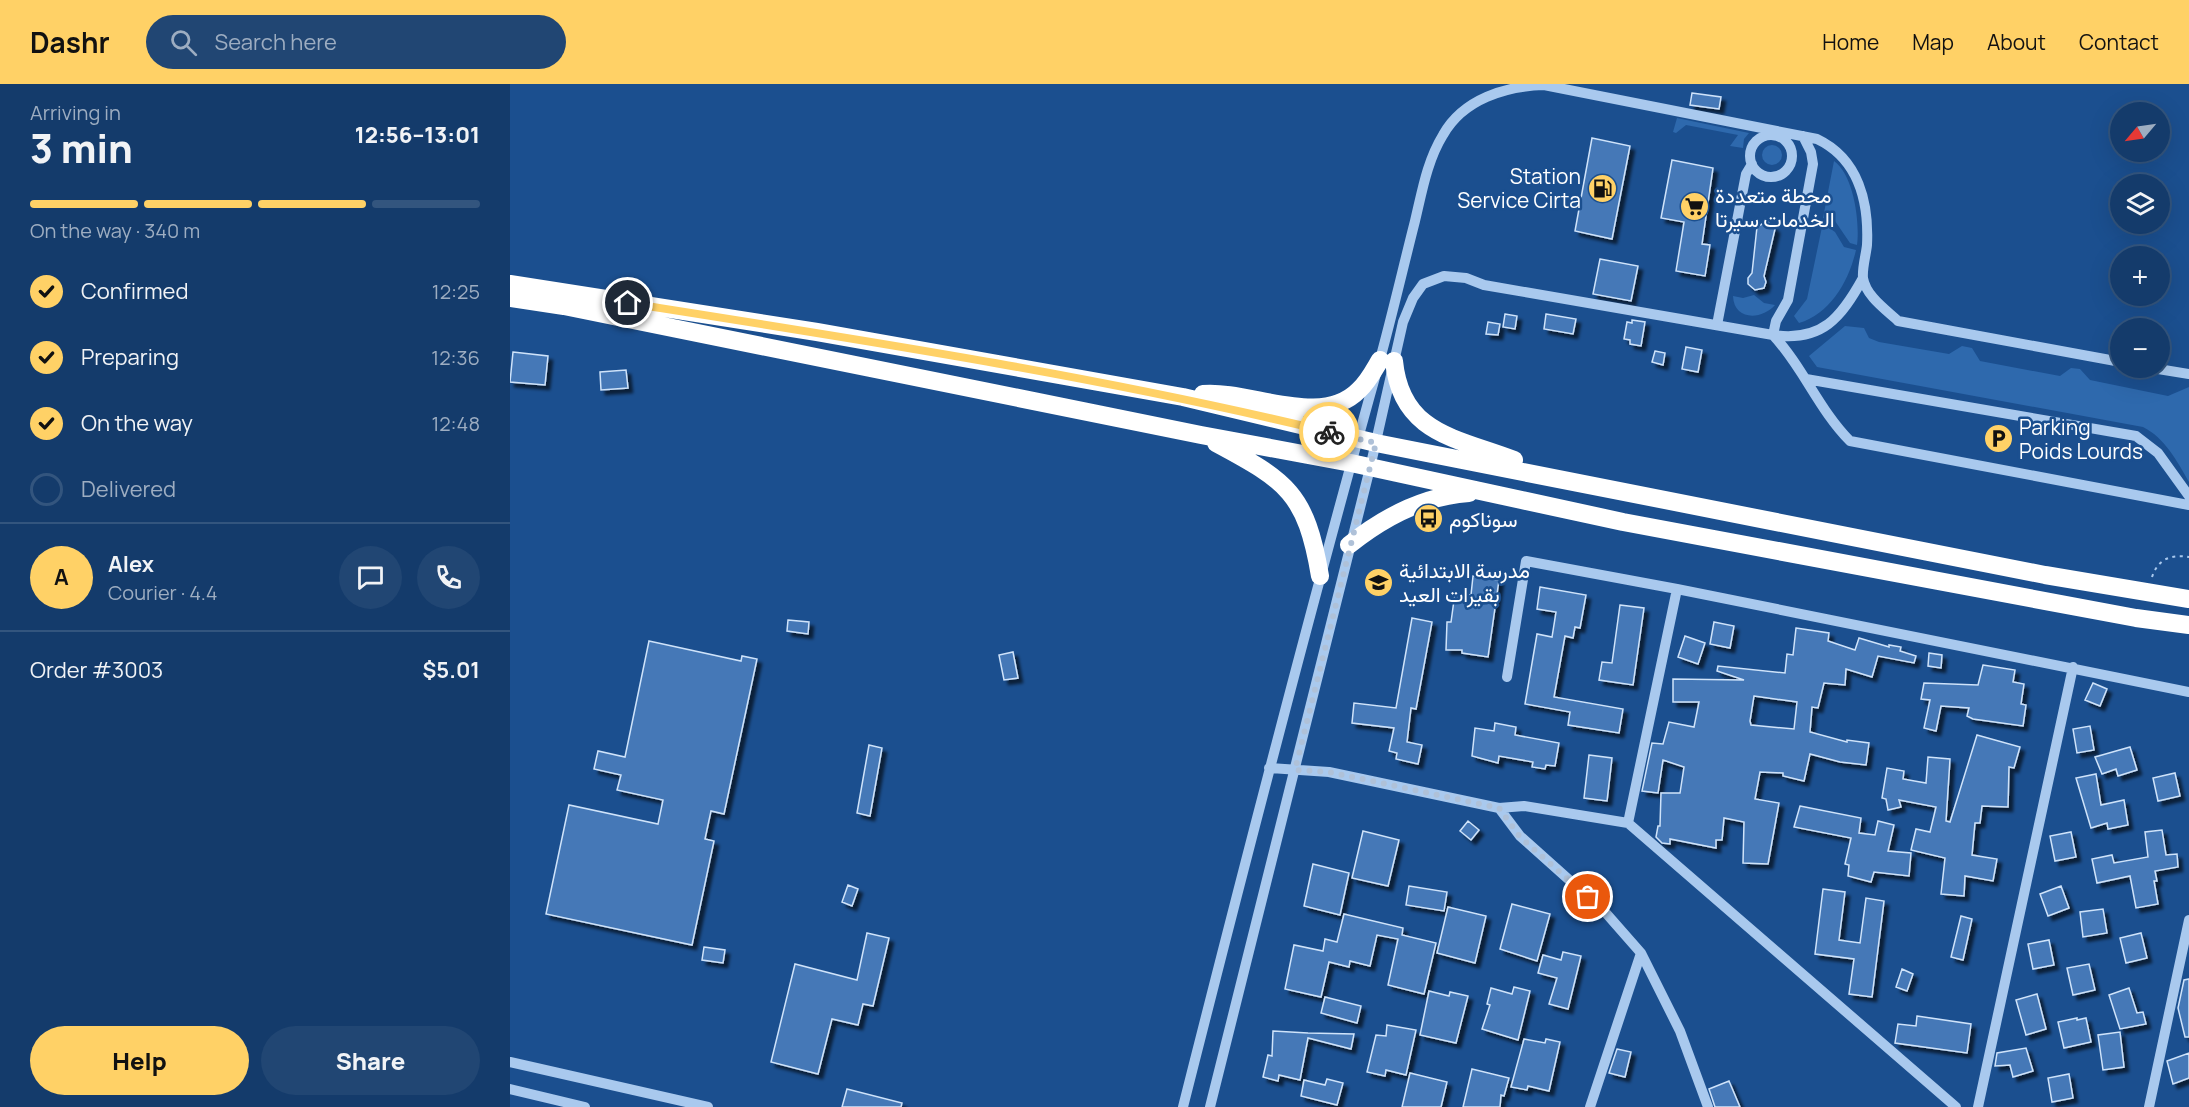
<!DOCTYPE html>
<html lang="en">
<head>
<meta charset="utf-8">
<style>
  body { margin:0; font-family:Manrope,Vazirmatn,sans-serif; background:#214673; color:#f1f3f6; height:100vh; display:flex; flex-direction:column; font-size:22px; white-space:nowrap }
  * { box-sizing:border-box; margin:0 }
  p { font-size:20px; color:#9dadc1 }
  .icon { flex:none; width:33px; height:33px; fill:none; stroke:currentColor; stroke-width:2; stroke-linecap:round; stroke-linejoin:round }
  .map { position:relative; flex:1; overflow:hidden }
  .drawer { display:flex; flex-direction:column; background:#143b6b; width:510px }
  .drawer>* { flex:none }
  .needle { width:39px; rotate:241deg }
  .tools { position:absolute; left:1600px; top:18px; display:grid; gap:12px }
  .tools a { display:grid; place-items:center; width:60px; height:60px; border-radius:50%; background:#143b6b; box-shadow:0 6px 24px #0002,0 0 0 2px #33557e; font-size:30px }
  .pin { position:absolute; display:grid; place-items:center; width:51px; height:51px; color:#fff; margin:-26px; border:3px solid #fff; border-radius:50%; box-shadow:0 2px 6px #0007 }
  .courier { position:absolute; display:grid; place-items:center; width:60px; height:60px; margin:-30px; border:4px solid #ffd166; border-radius:50%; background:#fff; color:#222; box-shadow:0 2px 8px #0007 }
  .head em { font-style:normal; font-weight:800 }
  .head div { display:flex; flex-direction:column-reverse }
  .head { display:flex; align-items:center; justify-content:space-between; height:102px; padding:0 30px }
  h1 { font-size:39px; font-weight:800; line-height:45px }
  .bar { display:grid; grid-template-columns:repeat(4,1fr); gap:9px 6px; align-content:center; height:72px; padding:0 30px }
  .bar i { height:8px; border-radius:4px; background:#33557e }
  .bar .current { background:#ffd166 }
  .bar p { grid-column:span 4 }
  .line { display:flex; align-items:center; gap:15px; padding:0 30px; border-top:2px solid #33557e }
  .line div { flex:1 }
  .round { display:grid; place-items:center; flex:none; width:63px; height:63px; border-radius:32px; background:#214673 }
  ol { padding:0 30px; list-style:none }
  li { display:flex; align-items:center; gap:18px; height:66px }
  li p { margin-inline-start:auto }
  li .icon { padding:6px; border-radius:50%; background:#ffd166; color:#111; stroke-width:4 }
  li:last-child { color:#9dadc1 }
  li i { width:33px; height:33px; border:3px solid #33557e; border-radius:50% }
  .button { display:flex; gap:12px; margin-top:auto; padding:12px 30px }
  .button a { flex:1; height:69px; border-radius:36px; background:#ffd166; color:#111; font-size:24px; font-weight:800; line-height:69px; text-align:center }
  .button a+a { background:#214673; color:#f1f3f6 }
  header { display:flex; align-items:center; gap:36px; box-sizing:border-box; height:84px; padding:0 30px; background:#ffd166; color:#111 }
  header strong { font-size:28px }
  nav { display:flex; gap:33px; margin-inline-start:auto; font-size:21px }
  .search { width:420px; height:54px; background:#214673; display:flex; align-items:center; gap:15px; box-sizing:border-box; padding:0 21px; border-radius:33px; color:#9dadc1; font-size:22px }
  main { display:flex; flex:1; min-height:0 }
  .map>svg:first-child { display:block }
</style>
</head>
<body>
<header>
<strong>Dashr</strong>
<div class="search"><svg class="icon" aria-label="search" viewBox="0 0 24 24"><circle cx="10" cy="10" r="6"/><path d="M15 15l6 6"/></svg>Search here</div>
<nav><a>Home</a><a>Map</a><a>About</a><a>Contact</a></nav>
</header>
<main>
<section class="drawer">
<div class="head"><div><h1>3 min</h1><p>Arriving in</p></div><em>12:56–13:01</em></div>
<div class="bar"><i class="current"></i><i class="current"></i><i class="current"></i><i></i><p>On the way · 340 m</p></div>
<ol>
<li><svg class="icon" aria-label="check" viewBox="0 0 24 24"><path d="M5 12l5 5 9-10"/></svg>Confirmed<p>12:25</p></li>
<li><svg class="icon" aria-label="check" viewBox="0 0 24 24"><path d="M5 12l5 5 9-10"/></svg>Preparing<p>12:36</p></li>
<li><svg class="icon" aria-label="check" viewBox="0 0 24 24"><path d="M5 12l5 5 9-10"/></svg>On the way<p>12:48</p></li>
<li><i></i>Delivered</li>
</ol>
<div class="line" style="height:108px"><b class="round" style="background:#ffd166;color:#111">A</b><div><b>Alex</b><p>Courier · 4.4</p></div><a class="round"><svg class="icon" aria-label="chat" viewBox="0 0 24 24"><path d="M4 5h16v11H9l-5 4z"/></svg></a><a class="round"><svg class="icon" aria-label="phone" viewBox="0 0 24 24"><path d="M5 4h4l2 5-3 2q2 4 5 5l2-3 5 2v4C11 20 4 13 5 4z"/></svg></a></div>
<div class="line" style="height:78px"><div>Order #3003</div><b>$5.01</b></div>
<div class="button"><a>Help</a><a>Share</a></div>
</section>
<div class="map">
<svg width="1679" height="1023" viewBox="0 0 1679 1023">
  <defs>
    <filter id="shadow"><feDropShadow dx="4.5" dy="4.5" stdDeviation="1.5" flood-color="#0009"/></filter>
  </defs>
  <rect width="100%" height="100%" fill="#1b4f8f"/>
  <path fill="#2e69ad" d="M 1167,34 L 1239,49 L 1234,55 L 1233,64 L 1220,62 L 1228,51 L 1176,41 L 1166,49 L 1163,48 Z
    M1252 71a10 10 0 1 1 20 0a10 10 0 1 1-20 0Z
    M 1324,77 C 1344,91 1350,139 1347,161 L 1340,159 L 1325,137 L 1313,134 Z
    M 1315,141 L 1325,148 L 1334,163 L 1346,166 C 1339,197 1320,230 1289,239 L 1284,232 L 1297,215 L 1312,143 Z
    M 1244,211 L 1254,219 L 1265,221 C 1252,236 1224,237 1223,212 L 1233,214 Z
    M 1335,242 L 1354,244 L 1359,254 L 1369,258 L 1439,270 L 1452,262 L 1462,264 L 1470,277 L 1550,292 L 1561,284 L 1570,285 L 1580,296 L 1658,312 L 1679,303 L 1679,398 C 1667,377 1655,354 1633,343 L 1307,283 L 1299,272 Z"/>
  <path fill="#4478b7" stroke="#cfe3fa" stroke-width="1.5" fill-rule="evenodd" filter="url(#shadow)" d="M 1182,9 L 1211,13 L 1209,25 L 1180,21 Z
    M 1082,54 L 1120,62 L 1102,155 L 1065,147 Z
    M 1162,76 L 1203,84 L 1192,160 L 1200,161 L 1195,192 L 1166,187 L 1174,138 L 1151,134 Z
    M 1257,137 L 1265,145 L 1254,192 L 1256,198 L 1254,204 L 1245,206 L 1238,200 L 1238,194 L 1242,189 L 1247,143 Z
    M 1090,175 L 1128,182 L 1121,217 L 1083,210 Z
    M 995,230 L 1007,232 L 1005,245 L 993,243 Z
    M 1036,230 L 1066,235 L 1063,250 L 1034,245 Z
    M 1122,236 L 1135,238 L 1131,262 L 1120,260 L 1120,256 L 1114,255 L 1117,238 L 1122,239 Z
    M 978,238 L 990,240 L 988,251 L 976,250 Z
    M 1176,263 L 1192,266 L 1188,288 L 1172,285 Z
    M 1145,267 L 1155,269 L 1153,281 L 1142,278 Z
    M 3,268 L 38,272 L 35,301 L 0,298 Z
    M 116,286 L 118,304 L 91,306 L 90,288 Z
    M 963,492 L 989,496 L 978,573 L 952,569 L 952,566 L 936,566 L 937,538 L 941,538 L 945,509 L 961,511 Z
    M 1030,503 L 1076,511 L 1070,544 L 1065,543 L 1063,554 L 1055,552 L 1044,613 L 1113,625 L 1109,649 L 1058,641 L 1060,628 L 1015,620 L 1027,550 L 1042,553 L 1046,528 L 1027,525 Z
    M 1110,521 L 1134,524 L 1123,601 L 1089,596 L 1092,578 L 1102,579 Z
    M 902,534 L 922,538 L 906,625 L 901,624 L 897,658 L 912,661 L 908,680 L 886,675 L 887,669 L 879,667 L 884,644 L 842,639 L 844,619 L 886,624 Z
    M 278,536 L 299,538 L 298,550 L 277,547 Z
    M 1204,538 L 1224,542 L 1220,564 L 1200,560 Z
    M 1286,544 L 1319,549 L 1318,557 L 1345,566 L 1349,554 L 1379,563 L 1379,561 L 1391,563 L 1390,567 L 1406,572 L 1404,579 L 1368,572 L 1362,593 L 1336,585 L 1335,601 L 1314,599 L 1308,624 L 1302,623 L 1300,648 L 1337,658 L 1337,656 L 1359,659 L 1356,681 L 1330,678 L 1300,670 L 1294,697 L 1273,692 L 1273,689 L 1250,688 L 1245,715 L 1269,719 L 1258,780 L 1233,779 L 1234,738 L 1214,734 L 1212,756 L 1206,756 L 1206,764 L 1160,755 L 1160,760 L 1152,759 L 1146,753 L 1148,742 L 1150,742 L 1151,709 L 1170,709 L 1174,683 L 1153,676 L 1148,709 L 1132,707 L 1142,659 L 1153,660 L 1159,638 L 1184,643 L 1189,618 L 1163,618 L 1163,595 L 1234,596 L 1207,587 L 1208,582 L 1275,589 L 1277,570 L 1283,571 ZM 1244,612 L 1287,618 L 1284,645 L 1241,641 L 1240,637 Z
    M 1175,552 L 1195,559 L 1188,580 L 1168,573 Z
    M 139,557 L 231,577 L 232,572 L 247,575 L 214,730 L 201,727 L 195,755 L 204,757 L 182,861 L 36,830 L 59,721 L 148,740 L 153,716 L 107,706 L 111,691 L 84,685 L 88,667 L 115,673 Z
    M 503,568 L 508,594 L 494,596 L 489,571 Z
    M 1419,569 L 1432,571 L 1431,584 L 1418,582 Z
    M 1473,581 L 1505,586 L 1503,598 L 1514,600 L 1511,620 L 1516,621 L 1513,642 L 1463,635 L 1457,632 L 1459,624 L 1431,622 L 1426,647 L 1414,644 L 1420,616 L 1411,615 L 1414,599 L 1468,601 Z
    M 1583,599 L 1597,605 L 1590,622 L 1575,616 Z
    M 985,639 L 1006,643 L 1005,651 L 1049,659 L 1045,682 L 1036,681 L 1035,685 L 1022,683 L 1023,678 L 989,672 L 988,679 L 962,672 L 965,644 L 984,647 Z
    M 1580,642 L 1584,666 L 1567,669 L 1563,645 Z
    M 1467,651 L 1510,663 L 1504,684 L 1499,683 L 1498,723 L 1472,722 L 1470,739 L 1465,739 L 1462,771 L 1487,775 L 1483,797 L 1455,792 L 1454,812 L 1431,810 L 1435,774 L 1401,766 L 1406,745 L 1420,748 L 1426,723 L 1389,716 L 1391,723 L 1378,726 L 1376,715 L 1372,714 L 1377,684 L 1394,687 L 1393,695 L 1416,699 L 1418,673 L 1440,675 L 1436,737 L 1440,738 Z
    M 359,661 L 372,664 L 360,732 L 347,729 Z
    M 1620,663 L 1627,686 L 1608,692 L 1606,685 L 1592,690 L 1585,673 Z
    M 1079,671 L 1102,674 L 1097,717 L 1074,714 Z
    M 1665,689 L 1670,712 L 1648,717 L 1643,694 Z
    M 1586,690 L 1591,721 L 1614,716 L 1618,741 L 1598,745 L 1597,739 L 1581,744 L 1566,694 Z
    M 1290,722 L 1351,734 L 1349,749 L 1365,751 L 1368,737 L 1384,741 L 1378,767 L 1401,769 L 1399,792 L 1364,788 L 1361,798 L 1338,792 L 1339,781 L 1335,780 L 1341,754 L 1284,743 Z
    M 958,737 L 969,746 L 961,756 L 950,747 Z
    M 1652,746 L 1656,771 L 1667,770 L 1668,783 L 1645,787 L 1647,797 L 1644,797 L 1648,820 L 1626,824 L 1620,792 L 1587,799 L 1582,775 L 1602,771 L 1604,779 L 1638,773 L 1635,748 Z
    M 853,747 L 889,756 L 878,802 L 842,794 Z
    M 1561,748 L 1566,773 L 1545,777 L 1540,752 Z
    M 803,780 L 839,789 L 830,831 L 794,822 Z
    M 338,801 L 348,805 L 342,822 L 332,818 Z
    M 899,802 L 937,808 L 934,827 L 896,821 Z
    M 1551,802 L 1559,824 L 1538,832 L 1530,810 Z
    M 1313,805 L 1335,808 L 1329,856 L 1350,859 L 1356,814 L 1374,817 L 1362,913 L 1339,910 L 1344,875 L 1305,870 Z
    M 1002,820 L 1040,830 L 1027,877 L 990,865 Z
    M 938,823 L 976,832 L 965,879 L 927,869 Z
    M 1593,825 L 1597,849 L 1573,853 L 1570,828 Z
    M 834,830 L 893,844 L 892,851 L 926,859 L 914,910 L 878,901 L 888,855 L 867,851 L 860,882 L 840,877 L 839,883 L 819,878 L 811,913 L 775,905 L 784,861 L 813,867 L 815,855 L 827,858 Z
    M 1451,832 L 1462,835 L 1453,876 L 1441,873 Z
    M 357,849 L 379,854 L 363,922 L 353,920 L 348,941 L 322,935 L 308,990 L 261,978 L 285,880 L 347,896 Z
    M 1631,849 L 1637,874 L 1616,879 L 1610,854 Z
    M 1539,856 L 1544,881 L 1523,885 L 1518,860 Z
    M 194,863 L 215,866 L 213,879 L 192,876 Z
    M 1053,868 L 1071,872 L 1058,925 L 1039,920 L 1047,894 L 1028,889 L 1033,871 L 1051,876 Z
    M 1579,880 L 1585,906 L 1563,911 L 1557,884 Z
    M 1392,885 L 1403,890 L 1397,907 L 1386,903 Z
    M 1679,895 L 1679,953 L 1675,953 L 1668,924 L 1674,896 Z
    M 1004,903 L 1020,907 L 1008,956 L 972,945 L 980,921 L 977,920 L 981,904 L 1002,910 Z
    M 1619,904 L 1627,929 L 1633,928 L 1636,940 L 1610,945 L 1599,911 Z
    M 919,907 L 939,912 L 940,908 L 958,912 L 946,959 L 910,951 Z
    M 1527,910 L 1536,945 L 1516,951 L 1506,916 Z
    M 815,913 L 851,922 L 847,939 L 811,929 Z
    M 1407,932 L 1461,940 L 1457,969 L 1385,959 L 1388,940 L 1406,942 Z
    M 1567,934 L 1567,936 L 1576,934 L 1581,958 L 1554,964 L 1548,938 Z
    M 877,941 L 906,946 L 896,991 L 876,986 L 875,992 L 857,988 L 866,951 L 876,952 Z
    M 763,947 L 798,949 L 844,950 L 841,965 L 798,954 L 790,996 L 769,991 L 768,997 L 753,993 L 758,971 L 762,972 Z
    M 1610,948 L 1614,983 L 1593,986 L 1588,951 Z
    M 1014,955 L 1035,959 L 1036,955 L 1050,958 L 1039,1007 L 1018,1002 L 1017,1006 L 1001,1003 Z
    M 1516,964 L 1523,987 L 1503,993 L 1500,981 L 1485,982 L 1487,969 Z
    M 1107,965 L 1121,968 L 1115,993 L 1099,989 Z
    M 1679,969 L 1679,994 L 1663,1000 L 1657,977 Z
    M 962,985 L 999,994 L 994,1012 L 991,1011 L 990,1023 L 953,1023 Z
    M 900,989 L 937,998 L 931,1023 L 892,1023 Z
    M 1559,990 L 1563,1014 L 1542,1018 L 1538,994 Z
    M 817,995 L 833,999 L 827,1021 L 791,1012 L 794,996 L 815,1001 Z
    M 1219,997 L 1230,1023 L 1205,1023 L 1199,1005 Z
    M 337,1005 L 392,1019 L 391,1023 L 332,1023 Z"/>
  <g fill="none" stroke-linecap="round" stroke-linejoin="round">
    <path stroke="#a9c9ee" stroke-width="2" stroke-dasharray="3 4.5" stroke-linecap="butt" d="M 1642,493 C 1648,475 1661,470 1679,473"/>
    <path stroke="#a9c9ee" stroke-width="10" d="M1240 72a21 21 0 1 1 42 0a21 21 0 1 1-42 0Z
      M 1293,52 L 1301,68 L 1303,80 L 1278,216 L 1266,237 L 1263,251 C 1312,258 1331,234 1353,194
      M 1207,241 L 1236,90 L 1242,80
      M 1642,284 L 1679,290
      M 1296,295 L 1626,352 L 1648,369 L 1679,412
      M 997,593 L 1016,477 L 1167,505
      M 759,684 L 819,688 L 989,724 L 1014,722 L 1118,739 L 1446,1023
      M 989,724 L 1010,752 L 1095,828 L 1131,869 L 1170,947 L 1198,1023
      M 1118,739 L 1167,505 L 1679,608
      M 0,978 L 198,1023
      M 0,1005 L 75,1023
      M 673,1023 C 736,774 800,526 869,279 C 882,232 893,184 905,137 C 912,108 917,77 933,51 C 953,15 996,2 1034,1 L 1307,55 C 1349,75 1359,119 1357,161 C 1356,171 1352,184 1353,194 C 1356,212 1375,225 1388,237 L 1611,278
      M 700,1023 L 860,384 L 893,238 L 903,214 L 913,200 L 934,192 L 956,194 L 974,201 L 1263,251 C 1293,283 1309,326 1340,357 L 1679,421
      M 1080,1023 L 1131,869
      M 1468,1023 L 1563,583
      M 1639,1023 L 1679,836"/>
    <path stroke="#fff" stroke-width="18" d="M 0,200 L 307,248 L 673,313 L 866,359 L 1535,491 L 1679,515
      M 0,214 L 54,222 L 691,351 L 841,379 L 1113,438 L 1626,534 L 1679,541
      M 884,277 C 891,350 947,354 1004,376
      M 693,310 C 740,306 811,345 849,306 C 858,298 864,286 870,276
      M 706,359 C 777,397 796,409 810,492
      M 839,461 C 874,433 913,412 959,409"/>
  </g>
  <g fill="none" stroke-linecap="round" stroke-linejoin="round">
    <path stroke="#afc1d8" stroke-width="6" stroke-dasharray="0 10.8" d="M 819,348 L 866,359 L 785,686 L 819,688 L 989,724 L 1010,753 L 1078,813"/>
    <path stroke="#ffd166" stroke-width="8" d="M 118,219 C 353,256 588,292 819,348"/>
  </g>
  <defs>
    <symbol id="fuel-disc" viewBox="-11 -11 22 22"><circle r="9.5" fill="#ffd166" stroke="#1b4f8f"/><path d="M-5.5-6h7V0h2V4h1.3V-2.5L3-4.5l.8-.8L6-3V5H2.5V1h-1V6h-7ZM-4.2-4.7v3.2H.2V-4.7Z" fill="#111"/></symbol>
    <symbol id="supermarket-disc" viewBox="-11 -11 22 22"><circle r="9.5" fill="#ffd166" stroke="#1b4f8f"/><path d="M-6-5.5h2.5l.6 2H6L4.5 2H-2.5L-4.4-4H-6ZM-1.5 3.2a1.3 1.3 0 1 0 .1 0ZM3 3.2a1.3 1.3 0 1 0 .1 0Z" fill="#111"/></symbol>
    <symbol id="parking-disc" viewBox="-11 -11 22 22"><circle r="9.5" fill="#ffd166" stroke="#1b4f8f"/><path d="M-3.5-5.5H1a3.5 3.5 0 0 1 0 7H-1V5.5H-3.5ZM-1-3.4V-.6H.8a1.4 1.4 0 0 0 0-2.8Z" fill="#111"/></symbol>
    <symbol id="bus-disc" viewBox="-11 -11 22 22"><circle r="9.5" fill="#ffd166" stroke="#1b4f8f"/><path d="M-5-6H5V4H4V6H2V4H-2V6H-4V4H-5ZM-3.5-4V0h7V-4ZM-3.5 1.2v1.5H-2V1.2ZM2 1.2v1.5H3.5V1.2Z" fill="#111"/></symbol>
    <symbol id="school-disc" viewBox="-11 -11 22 22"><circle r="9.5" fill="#ffd166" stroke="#1b4f8f"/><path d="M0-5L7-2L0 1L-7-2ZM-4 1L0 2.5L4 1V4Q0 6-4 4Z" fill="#111"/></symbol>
  </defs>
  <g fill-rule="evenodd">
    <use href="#fuel-disc" x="1076" y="88" width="33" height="33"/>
    <use href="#supermarket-disc" x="1168" y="106" width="33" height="33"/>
    <use href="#parking-disc" x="1472" y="338" width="33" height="33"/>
    <use href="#bus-disc" x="902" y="418" width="33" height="33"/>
    <use href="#school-disc" x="852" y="482" width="33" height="33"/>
  </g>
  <g text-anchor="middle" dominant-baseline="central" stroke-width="5" stroke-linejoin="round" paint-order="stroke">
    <g font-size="21" fill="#fff" stroke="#1b4f8f" text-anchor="start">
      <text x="1071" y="92" text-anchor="end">Station<tspan x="1071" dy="24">Service Cirta</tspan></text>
      <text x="1205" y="111">محطة متعددة<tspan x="1205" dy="24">الخدمات سيرتا</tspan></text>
      <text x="1509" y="343">Parking<tspan x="1509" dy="24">Poids Lourds</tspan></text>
      <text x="939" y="435">سوناكوم</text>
      <text x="889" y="486">مدرسة الابتدائية<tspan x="889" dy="24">بقيرات العيد</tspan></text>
    </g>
  </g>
</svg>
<div class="tools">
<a><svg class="needle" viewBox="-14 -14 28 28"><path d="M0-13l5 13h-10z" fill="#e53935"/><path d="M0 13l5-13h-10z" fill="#9dadc1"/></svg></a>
<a><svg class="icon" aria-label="layers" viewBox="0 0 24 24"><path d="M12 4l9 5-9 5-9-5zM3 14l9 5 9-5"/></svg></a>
<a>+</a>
<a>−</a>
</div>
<div class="pin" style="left:1078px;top:813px;background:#ea580c"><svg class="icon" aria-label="bag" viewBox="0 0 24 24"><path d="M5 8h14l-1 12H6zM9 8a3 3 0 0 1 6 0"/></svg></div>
<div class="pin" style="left:118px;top:219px;background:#1f2937"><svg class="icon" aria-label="home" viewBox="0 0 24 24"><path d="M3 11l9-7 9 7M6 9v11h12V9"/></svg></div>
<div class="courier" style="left:819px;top:348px"><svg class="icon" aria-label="bike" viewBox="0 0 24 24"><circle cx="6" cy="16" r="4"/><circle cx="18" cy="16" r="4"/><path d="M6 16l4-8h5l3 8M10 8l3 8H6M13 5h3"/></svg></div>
</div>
</main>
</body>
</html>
